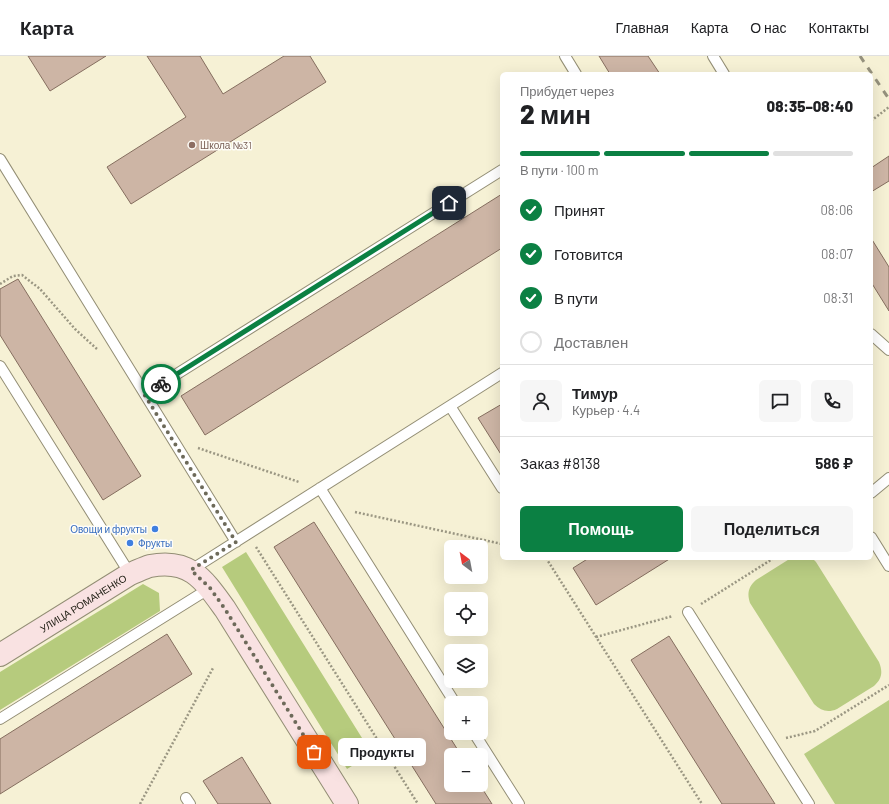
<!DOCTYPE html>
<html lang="ru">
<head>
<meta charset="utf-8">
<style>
  body { margin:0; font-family:Barlow,sans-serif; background:#f6f6f6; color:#202124; height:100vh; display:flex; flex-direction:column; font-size:15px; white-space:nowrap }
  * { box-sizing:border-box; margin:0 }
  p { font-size:13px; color:#757577 }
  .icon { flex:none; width:22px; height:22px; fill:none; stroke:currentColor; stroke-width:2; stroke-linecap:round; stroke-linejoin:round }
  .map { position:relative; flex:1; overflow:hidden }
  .panel { position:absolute; left:500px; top:16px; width:373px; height:488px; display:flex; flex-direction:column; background:#fff; border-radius:6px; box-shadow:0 4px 16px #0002 }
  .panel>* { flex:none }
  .needle { width:26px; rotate:328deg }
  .fabs { position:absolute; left:444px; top:484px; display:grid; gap:8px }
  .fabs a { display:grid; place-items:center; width:44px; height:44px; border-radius:6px; background:#fff; box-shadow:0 4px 16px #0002; font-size:20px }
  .pin { position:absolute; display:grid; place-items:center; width:34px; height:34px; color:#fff; margin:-17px; border-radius:8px; box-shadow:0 2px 6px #0006 }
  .courier { position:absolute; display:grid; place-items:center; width:40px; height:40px; margin:-20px; border:3px solid #0b8043; border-radius:50%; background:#fff; color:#222; box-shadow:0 1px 5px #0007 }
  .bubble { position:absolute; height:28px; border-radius:6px; background:#fff; box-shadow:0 4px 16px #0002; font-size:13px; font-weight:800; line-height:28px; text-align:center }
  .summary em { font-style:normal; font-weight:800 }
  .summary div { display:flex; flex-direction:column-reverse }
  .summary { display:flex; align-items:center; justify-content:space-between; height:68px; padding:0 20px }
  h1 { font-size:26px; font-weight:800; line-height:30px }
  .bar { display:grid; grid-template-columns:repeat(4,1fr); gap:6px 4px; align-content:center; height:48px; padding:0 20px }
  .bar i { height:5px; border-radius:3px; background:#e0e0e0 }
  .bar .on { background:#0b8043 }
  .bar p { grid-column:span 4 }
  .line { display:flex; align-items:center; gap:10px; padding:0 20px; border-top:1px solid #e0e0e0 }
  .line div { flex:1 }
  .round { display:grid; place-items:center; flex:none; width:42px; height:42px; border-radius:6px; background:#f6f6f6 }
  ol { padding:0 20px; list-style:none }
  li { display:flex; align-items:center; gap:12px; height:44px }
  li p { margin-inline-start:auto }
  li .icon { padding:4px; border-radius:50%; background:#0b8043; color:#fff; stroke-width:4 }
  li:last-child { color:#757577 }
  li i { width:22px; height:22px; border:2px solid #e0e0e0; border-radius:50% }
  .cta { display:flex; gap:8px; margin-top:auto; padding:8px 20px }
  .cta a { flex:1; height:46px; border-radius:6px; background:#0b8043; color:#fff; font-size:16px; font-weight:800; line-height:46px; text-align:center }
  .cta a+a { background:#f6f6f6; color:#202124 }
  header { display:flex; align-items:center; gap:24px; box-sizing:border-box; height:56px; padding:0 20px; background:#fff; border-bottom:1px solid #e0e0e0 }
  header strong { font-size:19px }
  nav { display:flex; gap:22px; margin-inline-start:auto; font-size:14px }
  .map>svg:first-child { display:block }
</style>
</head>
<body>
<header>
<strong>Карта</strong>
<nav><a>Главная</a><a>Карта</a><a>О нас</a><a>Контакты</a></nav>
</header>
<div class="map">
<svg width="889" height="748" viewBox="0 0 889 748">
  <rect width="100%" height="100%" fill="#f6f1d5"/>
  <path fill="#b8cc82" d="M 791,502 L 812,502 L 816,506 L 879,606 C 883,616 882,623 874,630 L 837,653 C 828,657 821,655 814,648 L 750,547 C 747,538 748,531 756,524 Z
    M 889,644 L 889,748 L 835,748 L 804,698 Z"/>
  <path fill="#b6cb7d" d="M 246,496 L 372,698 L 347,713 L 222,511 Z
    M 143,528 L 159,537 L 160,555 L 0,654 L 0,616 Z"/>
  <path fill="#cdb5a5" stroke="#856e5f" d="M 28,0 L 106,0 L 50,35 Z
    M 147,0 L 200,0 L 223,38 L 284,0 L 310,0 L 326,26 L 131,148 L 107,111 L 186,61 Z
    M 599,0 L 648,0 L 660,18 L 610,18 Z
    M 889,100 L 889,125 L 871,136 L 871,112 Z
    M 502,138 L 502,192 L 205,379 L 181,340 Z
    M 871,182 L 889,211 L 889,255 L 871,226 Z
    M 18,223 L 141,420 L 103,444 L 0,279 L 0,233 Z
    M 502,348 L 502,400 L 478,362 Z
    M 314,466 L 461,699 L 451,699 L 451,729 L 480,729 L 492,748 L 436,748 L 274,491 Z
    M 589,502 L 671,502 L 596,549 L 573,512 Z
    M 167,578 L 192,618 L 0,738 L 0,683 Z
    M 669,580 L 746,702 L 775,748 L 722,748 L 631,604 Z
    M 242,701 L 271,748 L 218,748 L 203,725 Z"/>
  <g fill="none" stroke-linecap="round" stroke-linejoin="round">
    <defs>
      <path id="lane" d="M 565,0 L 576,18
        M 713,0 L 724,18
        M 0,103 L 236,486
        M 871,278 L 889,294
        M 0,310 L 130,518
        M 145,338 L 502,114
        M 450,350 L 502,432
        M 320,432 L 455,647
        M 871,437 L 889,422
        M 871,481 L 889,510
        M 191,514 L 502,317
        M 688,556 L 809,748
        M 0,663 L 210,532
        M 474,677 L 519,748
        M 186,742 L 190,748"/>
      <g id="secondary">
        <path id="s1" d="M 0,599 L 130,518 C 136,516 143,512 150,510 C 190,502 204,524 225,553 L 347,748"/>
      </g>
    </defs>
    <use href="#lane" stroke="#938e75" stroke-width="12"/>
    <use href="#secondary" stroke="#938e75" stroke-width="24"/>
    <path stroke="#9b9783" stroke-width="2.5" stroke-dasharray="2 2" stroke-linecap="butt" d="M 871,65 L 889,51
      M 0,228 L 13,220 L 22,219 L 40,233 L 75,273 L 98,294
      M 198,392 L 299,426
      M 355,456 L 502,488
      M 256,491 L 418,748
      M 546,502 L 702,748
      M 701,548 L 774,502
      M 596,581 L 673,560
      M 786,682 L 815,675 L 889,629
      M 140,748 L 213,612"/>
    <use href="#lane" stroke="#fff" stroke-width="10"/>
    <use href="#secondary" stroke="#f9e2e2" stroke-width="22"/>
    <path stroke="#95917d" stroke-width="3" stroke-dasharray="7 7" stroke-linecap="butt" d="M 860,0 L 889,43"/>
  </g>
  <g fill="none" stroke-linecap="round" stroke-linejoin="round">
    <path stroke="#6d6a5a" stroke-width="4" stroke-dasharray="0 7.2" d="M 161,328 L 144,338 L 236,486 L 191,514 L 210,532 L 225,553 L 314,696"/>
    <path stroke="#0b8043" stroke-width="5" d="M 161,328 L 449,147"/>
  </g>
  <circle fill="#8d6e63" stroke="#fefdf8" stroke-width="1.5" cx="192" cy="89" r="4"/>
  <g fill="#3f7fe0" stroke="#fefdf8" stroke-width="1.5">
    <circle cx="155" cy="473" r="4"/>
    <circle cx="130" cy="487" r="4"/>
  </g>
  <g text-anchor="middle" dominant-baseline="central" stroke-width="3" stroke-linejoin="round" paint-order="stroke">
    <g font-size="10" fill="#785e54" stroke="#fefdf8" text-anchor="start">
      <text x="200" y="89">Школа №31</text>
    </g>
    <g font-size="10" fill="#366cbe" stroke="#fefdf8" text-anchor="end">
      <text x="147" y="473">Овощи и фрукты</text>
      <text x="138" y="487" text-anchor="start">Фрукты</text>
    </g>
    <g font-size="10" fill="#232117" stroke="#fefdf8">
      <text stroke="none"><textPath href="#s1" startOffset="98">УЛИЦА РОМАНЕНКО</textPath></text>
    </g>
  </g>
</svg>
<div class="fabs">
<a><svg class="needle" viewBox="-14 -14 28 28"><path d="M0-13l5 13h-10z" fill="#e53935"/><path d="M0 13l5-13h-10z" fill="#757577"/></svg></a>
<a><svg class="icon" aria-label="locate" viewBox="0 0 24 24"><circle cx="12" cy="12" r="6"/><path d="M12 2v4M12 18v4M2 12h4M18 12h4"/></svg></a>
<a><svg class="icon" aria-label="layers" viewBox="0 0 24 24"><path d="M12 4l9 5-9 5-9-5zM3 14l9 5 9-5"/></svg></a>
<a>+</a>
<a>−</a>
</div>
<div class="pin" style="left:314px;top:696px;background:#ea580c"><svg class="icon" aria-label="bag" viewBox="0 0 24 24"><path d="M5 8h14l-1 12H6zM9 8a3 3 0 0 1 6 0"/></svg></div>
<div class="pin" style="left:449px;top:147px;background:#1f2937"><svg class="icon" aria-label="home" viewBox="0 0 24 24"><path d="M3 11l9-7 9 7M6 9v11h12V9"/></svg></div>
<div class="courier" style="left:161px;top:328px"><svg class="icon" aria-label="bike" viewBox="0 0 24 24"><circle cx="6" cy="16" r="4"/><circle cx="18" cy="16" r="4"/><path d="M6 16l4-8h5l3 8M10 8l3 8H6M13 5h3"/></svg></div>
<div class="bubble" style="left:338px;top:682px;width:88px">Продукты</div>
<section class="panel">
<div class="summary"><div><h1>2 мин</h1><p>Прибудет через</p></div><em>08:35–08:40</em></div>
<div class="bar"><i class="on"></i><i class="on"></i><i class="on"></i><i></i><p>В пути · 100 m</p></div>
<ol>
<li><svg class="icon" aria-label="check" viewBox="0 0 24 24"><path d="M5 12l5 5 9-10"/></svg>Принят<p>08:06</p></li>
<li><svg class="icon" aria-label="check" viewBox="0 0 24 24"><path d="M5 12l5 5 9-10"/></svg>Готовится<p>08:07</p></li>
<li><svg class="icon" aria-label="check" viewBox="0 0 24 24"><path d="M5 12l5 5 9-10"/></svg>В пути<p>08:31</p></li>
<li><i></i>Доставлен</li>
</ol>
<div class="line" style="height:72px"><a class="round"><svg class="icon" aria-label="person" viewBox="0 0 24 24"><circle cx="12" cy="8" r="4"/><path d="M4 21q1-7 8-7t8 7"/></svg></a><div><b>Тимур</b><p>Курьер · 4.4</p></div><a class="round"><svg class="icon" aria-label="chat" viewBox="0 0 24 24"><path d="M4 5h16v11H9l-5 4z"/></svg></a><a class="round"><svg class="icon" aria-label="phone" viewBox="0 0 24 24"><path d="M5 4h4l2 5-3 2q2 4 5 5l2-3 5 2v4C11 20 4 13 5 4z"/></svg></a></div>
<div class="line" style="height:52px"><div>Заказ #8138</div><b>586 ₽</b></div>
<div class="cta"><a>Помощь</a><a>Поделиться</a></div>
</section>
</div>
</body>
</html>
